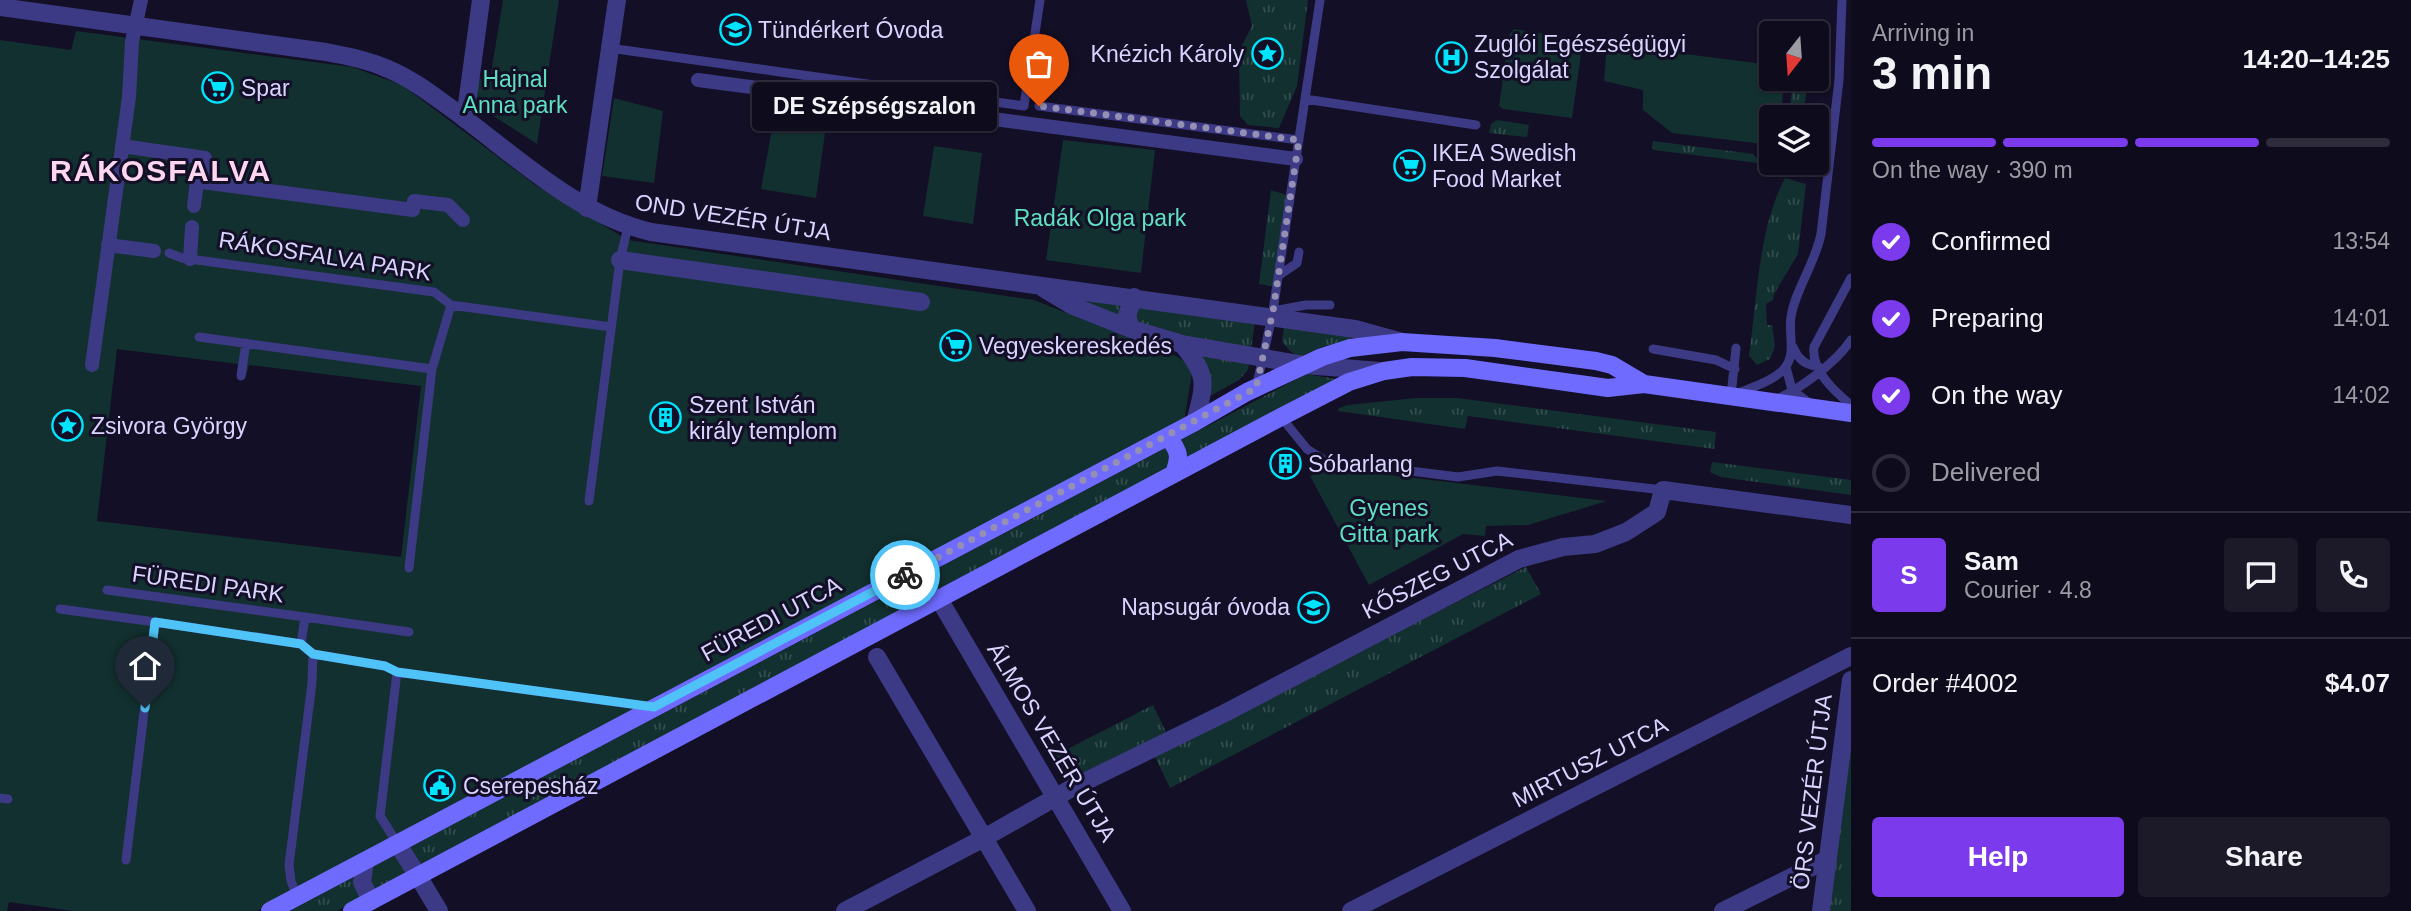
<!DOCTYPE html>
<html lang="en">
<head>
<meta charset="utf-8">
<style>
  body { margin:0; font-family:Helvetica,sans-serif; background:#1c1929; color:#f1f3f6; height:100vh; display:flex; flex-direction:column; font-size:26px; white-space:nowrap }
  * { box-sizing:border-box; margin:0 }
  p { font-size:23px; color:#9b9ba3 }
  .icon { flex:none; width:38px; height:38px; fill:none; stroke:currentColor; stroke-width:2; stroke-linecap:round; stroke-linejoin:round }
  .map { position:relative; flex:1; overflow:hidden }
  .panel { display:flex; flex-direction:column; background:#0e0b1c; width:560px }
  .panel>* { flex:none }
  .needle { width:46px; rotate:197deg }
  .buttons { position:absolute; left:1759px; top:21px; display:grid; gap:14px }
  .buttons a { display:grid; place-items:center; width:70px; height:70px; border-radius:7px; background:#0e0b1c; box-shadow:0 2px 5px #0004,0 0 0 2px #2e2b3b; font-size:35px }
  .pin { position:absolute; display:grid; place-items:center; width:60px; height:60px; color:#fff; margin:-72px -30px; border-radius:50% 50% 50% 0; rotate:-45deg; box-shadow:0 0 7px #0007 }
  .pin .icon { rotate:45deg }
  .courier { position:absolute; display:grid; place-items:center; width:70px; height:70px; margin:-35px; border:5px solid #4fc3f7; border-radius:50%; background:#fff; color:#222; box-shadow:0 2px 9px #0007 }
  .bubble { position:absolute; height:49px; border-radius:7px; background:#0e0b1c; box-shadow:0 2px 5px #0004,0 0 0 2px #2e2b3b; font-size:23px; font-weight:600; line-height:49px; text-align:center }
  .summary em { font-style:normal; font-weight:600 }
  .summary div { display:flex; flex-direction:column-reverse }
  .summary { display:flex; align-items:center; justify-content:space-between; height:119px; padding:0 21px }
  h1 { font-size:46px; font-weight:600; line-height:52px }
  .bar { display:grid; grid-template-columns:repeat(4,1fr); gap:10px 7px; align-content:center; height:84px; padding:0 21px }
  .bar i { height:9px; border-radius:5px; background:#2e2b3b }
  .bar .on { background:#7c3aed }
  .bar p { grid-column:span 4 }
  .line { display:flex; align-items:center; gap:18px; padding:0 21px; border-top:2px solid #2e2b3b }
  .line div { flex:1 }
  .round { display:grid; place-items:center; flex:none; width:74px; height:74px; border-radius:7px; background:#1c1929 }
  ol { padding:0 21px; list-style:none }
  li { display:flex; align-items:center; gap:21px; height:77px }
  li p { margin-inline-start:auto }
  li .icon { padding:7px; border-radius:50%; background:#7c3aed; color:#fff; stroke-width:4 }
  li:last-child { color:#9b9ba3 }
  li i { width:38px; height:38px; border:4px solid #2e2b3b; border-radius:50% }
  .primary-button { display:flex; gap:14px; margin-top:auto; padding:14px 21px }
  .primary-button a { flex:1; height:80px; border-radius:7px; background:#7c3aed; color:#fff; font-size:28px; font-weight:600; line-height:80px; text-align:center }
  .primary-button a+a { background:#1c1929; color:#f1f3f6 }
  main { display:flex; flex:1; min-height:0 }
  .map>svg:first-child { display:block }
</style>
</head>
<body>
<main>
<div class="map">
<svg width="1851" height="911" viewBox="0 0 1851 911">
  <defs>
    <pattern id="grass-tufts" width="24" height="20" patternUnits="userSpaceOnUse" patternTransform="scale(1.75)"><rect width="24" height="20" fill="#12302f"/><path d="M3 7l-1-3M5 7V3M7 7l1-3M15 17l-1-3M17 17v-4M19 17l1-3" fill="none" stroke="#344d4e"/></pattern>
  </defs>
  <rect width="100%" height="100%" fill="#130f26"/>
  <path fill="url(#grass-tufts)" d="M 1246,0 L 1308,0 L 1297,86 L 1279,128 L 1248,125 L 1240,116 L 1239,51 L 1252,26 Z
    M 1793,79 L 1808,79 L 1803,117 L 1789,117 Z
    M 1497,120 L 1529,125 L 1527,137 L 1489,133 L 1491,124 Z
    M 1653,141 L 1753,154 L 1758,159 L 1758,163 L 1654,150 L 1652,148 Z
    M 1785,178 L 1806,184 L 1798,254 L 1774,294 L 1773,300 L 1766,304 L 1767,325 L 1772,325 L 1775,346 L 1770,359 L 1757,365 L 1749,356 C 1757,300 1758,229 1785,178 Z
    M 1271,190 L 1290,196 L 1276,287 L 1259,284 Z
    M 1037,285 L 1256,315 L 1248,370 L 1239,380 L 1201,401 L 1182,344 Z
    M 1284,326 L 1350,336 L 1350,340 L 1322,347 L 1299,357 L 1290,351 L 1282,342 Z
    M 1306,374 L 1342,380 L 337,911 L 289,911 Z
    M 1417,398 L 1457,398 L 1716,432 L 1714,449 L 1468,416 L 1465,429 L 1338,411 L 1339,408 L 1348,405 Z
    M 1712,462 L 1851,480 L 1851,495 L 1721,477 L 1710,472 Z
    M 1526,567 L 1541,594 L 1170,788 L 1154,755 Z
    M 1851,680 L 1851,911 L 1821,911 Z
    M 1153,705 L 1166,732 L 1068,781 L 1054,756 Z"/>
  <path fill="#12302f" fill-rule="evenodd" d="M 503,0 L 559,0 L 537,144 L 478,106 L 476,78 L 490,79 Z
    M 1514,29 L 1583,40 L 1572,118 L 1503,109 L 1499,106 L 1509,35 Z
    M 76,31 L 352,67 L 402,85 L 534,184 L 628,240 L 1034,300 L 1176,356 L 1193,367 L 1184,422 L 257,911 L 73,911 L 9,902 L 7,911 L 0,911 L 0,40 L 71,50 ZM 117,349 L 238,364 L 237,375 L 246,376 L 249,365 L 421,386 L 401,557 L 97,521 Z
    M 1607,44 L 1771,65 L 1771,79 L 1784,79 L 1781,117 L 1771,117 L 1771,145 L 1672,133 L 1643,110 L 1643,90 L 1604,81 Z
    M 614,98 L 663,111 L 654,183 L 602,176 Z
    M 773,124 L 825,133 L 816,198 L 761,189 Z
    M 1063,140 L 1155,150 L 1141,273 L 1046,260 Z
    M 934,146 L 982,153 L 973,224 L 923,216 Z
    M 1330,468 L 1607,501 L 1528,525 L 1486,526 L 1485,536 L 1463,534 L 1369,585 L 1310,476 Z"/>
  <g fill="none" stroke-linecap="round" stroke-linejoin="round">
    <path stroke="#3d3a85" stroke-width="9" d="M 609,48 L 1024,106 L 1040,0
      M 1305,99 L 1476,125
      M 1039,106 L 1299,140
      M 169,253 L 182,258 L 434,292 L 451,305
      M 1278,276 L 1297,263 L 1299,252
      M 1851,278 L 1814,347 C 1811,370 1834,391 1851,405
      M 451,305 L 611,327
      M 1273,311 L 1306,305 L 1330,305
      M 199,337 L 432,369
      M 1793,347 C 1799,361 1805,364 1819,367
      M 1653,349 L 1716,360 L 1735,369
      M 1786,367 L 1792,390 L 1811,404
      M 241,376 L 246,343
      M 1256,388 L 1272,317 L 1320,0
      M 1736,394 C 1750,388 1773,381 1784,369 C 1797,354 1788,334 1791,317 C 1795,290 1815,264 1821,234 L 1839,80 L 1842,0
      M 1731,396 L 1736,348
      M 1775,400 C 1800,389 1837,362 1851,340
      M 1281,417 L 1307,449 L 1324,460 L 1458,477 L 1497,471 L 1663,490
      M 589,501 L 620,260 L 628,227
      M 920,567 L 939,599
      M 409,568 L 432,369 L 451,305
      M 107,590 L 305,617
      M 60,609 L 155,622 L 126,860
      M 155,622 L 301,644 L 313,654 L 385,666 L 397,672 L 651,707
      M 301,644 L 305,617 L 409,632
      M 397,672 L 380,816 L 397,843
      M 0,798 L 8,799
      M 297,897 L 291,881 L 289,865 L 312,683 L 313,654"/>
    <path stroke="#3d3a85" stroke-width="14" d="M 698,80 L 1296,159
      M 122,146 L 205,158 L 202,182 L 413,210 L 414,201 L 448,205 L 463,220
      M 194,206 L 197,182 L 202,182
      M 108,245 L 154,251
      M 190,259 L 192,227
      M 92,365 L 129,97 L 132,42 L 141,0"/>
    <path stroke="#3d3a85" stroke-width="18" d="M 465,119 L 481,0
      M 587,208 L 617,0
      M 620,260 L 921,302
      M 1131,329 L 1127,315 L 1134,297
      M 939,599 L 1122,911
      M 877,657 L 1027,911
      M 397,843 L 418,876
      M 365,862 L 362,882 L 371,901
      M 845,911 L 984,838 L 1072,788 L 1225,713 L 1519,559 L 1563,547 L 1595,544 L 1626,532 L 1657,512 L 1663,490 L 1851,515
      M 1351,911 L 1851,656
      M 1723,911 L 1828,859
      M 1821,911 L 1851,680"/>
    <path stroke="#3d3a85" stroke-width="18" d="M 0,7 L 326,52 C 347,56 368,60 388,69 C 412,79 431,94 452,109 C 515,155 573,213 651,232 L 1355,329 L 1402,342
      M 1043,288 L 1073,306 L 1131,329 L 1182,344 L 1305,365 L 1380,371
      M 1182,344 C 1209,377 1205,383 1195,422
      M 418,876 L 439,911"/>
    <path stroke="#6f6bff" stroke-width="18" d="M 1168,437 C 1180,452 1180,456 1174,474
      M 270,911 L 1195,422 L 1247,392 L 1322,357 L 1350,348 L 1402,342 L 1495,348 L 1596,361 L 1612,365 L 1644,384
      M 352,911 L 1281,417 L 1349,382 L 1384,371 L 1412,367 L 1465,368 L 1608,388 L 1644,384 L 1851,413"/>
  </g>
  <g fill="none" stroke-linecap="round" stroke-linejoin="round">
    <path stroke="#948fb3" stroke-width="7" stroke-dasharray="0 12.6" d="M 905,575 L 1256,388 L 1273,311 L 1299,140 L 1039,106"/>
    <path stroke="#4fc3f7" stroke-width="9" d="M 145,708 L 155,622 L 301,644 L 313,654 L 385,666 L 397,672 L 654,707 L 905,575"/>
  </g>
  <defs>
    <symbol id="school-ring" viewBox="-11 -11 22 22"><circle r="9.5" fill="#130f26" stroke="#00e5ff" stroke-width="1.5"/><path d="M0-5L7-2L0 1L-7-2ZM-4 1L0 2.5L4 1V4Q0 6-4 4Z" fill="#00e5ff"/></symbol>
    <symbol id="sight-ring" viewBox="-11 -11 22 22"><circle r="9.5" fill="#130f26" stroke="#00e5ff" stroke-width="1.5"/><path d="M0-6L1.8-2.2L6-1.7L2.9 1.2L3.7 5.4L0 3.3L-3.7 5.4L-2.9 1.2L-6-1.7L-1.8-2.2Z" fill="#00e5ff"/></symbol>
    <symbol id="hospital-ring" viewBox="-11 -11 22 22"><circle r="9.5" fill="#130f26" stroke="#00e5ff" stroke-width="1.5"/><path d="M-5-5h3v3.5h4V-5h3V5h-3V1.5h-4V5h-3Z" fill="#00e5ff"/></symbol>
    <symbol id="supermarket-ring" viewBox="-11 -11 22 22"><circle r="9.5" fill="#130f26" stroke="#00e5ff" stroke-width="1.5"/><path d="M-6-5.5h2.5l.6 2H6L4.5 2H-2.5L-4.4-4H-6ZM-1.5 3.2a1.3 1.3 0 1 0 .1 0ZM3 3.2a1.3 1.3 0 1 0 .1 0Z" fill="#00e5ff"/></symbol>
    <symbol id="building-ring" viewBox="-11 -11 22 22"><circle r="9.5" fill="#130f26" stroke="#00e5ff" stroke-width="1.5"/><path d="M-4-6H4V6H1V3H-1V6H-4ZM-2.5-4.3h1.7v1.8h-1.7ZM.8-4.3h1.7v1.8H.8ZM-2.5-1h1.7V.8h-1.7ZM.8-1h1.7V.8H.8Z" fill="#00e5ff"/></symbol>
    <symbol id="civic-ring" viewBox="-11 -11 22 22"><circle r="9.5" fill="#130f26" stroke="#00e5ff" stroke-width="1.5"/><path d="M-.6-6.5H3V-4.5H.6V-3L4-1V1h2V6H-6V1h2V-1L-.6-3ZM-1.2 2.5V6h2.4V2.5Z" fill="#00e5ff"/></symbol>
  </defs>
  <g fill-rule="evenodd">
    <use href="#school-ring" x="718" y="12" width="35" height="35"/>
    <use href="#sight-ring" x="1250" y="36" width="35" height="35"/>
    <use href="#hospital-ring" x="1434" y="40" width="35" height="35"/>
    <use href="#supermarket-ring" x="200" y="70" width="35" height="35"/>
    <use href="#supermarket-ring" x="1392" y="148" width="35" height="35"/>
    <use href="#supermarket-ring" x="938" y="328" width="35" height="35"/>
    <use href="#building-ring" x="648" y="400" width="35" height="35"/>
    <use href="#sight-ring" x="50" y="408" width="35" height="35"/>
    <use href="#building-ring" x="1268" y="446" width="35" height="35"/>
    <use href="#school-ring" x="1296" y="590" width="35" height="35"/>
    <use href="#civic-ring" x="422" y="768" width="35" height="35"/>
  </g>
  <g text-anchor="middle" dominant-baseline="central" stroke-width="6" stroke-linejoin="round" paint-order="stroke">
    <g font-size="23" fill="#d9d4ff" stroke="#130f26" text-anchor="start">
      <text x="758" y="30">Tündérkert Óvoda</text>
      <text x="1474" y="44">Zuglói Egészségügyi<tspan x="1474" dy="26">Szolgálat</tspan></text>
      <text x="1244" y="54" text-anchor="end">Knézich Károly</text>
      <text x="241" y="88">Spar</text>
      <text x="1432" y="153">IKEA Swedish<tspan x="1432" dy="26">Food Market</tspan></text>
      <text x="979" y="346">Vegyeskereskedés</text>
      <text x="689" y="405">Szent István<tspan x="689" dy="26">király templom</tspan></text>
      <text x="91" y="426">Zsivora György</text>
      <text x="1308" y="464">Sóbarlang</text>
      <text x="1290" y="607" text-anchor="end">Napsugár óvoda</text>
      <text x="463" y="786">Cserepesház</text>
    </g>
    <g font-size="23" fill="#5fe0c0" stroke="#130f26">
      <text x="515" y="79">Hajnal<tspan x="515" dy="26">Anna park</tspan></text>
      <text x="1100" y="218">Radák Olga park</text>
      <text x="1389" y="508">Gyenes<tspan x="1389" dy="26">Gitta park</tspan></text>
    </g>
    <g font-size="23" fill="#d9d4ff" stroke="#130f26">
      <text transform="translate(733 217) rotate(9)">OND VEZÉR ÚTJA</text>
      <text transform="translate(325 256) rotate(9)">RÁKOSFALVA PARK</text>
      <text transform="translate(1437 575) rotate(-27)">KŐSZEG UTCA</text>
      <text transform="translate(208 584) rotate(8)">FÜREDI PARK</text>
      <text transform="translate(771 619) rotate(-28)">FÜREDI UTCA</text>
      <text transform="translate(1052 742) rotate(59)">ÁLMOS VEZÉR ÚTJA</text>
      <text transform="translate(1590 762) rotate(-27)">MIRTUSZ UTCA</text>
      <text transform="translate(1812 792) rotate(-83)">ÖRS VEZÉR ÚTJA</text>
    </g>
    <g font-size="30" font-weight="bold" letter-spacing="2" fill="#ffd6f0" stroke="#130f26">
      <text x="161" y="170">RÁKOSFALVA</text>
    </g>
  </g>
</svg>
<div class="buttons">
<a><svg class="needle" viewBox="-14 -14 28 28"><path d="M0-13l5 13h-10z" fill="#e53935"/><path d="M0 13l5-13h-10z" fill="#9b9ba3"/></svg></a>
<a><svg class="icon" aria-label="layers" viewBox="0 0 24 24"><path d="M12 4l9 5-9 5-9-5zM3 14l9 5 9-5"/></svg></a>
</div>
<div class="pin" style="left:1039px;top:106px;background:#ea580c"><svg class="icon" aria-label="bag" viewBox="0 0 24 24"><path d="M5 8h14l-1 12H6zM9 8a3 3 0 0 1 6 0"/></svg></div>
<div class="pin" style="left:145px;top:708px;background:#1f2937"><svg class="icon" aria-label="home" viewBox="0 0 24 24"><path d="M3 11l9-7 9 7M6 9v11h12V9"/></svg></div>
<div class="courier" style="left:905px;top:575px"><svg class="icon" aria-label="bike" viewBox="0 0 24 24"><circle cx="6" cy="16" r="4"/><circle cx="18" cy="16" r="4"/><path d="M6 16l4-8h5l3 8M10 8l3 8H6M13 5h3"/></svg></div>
<div class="bubble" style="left:752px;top:82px;width:245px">DE Szépségszalon</div>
</div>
<section class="panel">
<div class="summary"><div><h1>3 min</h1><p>Arriving in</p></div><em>14:20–14:25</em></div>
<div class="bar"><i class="on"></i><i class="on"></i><i class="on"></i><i></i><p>On the way · 390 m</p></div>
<ol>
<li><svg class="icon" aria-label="check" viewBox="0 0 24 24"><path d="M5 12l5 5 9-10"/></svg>Confirmed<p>13:54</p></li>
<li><svg class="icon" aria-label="check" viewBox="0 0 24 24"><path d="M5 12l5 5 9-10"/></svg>Preparing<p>14:01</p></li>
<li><svg class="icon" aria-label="check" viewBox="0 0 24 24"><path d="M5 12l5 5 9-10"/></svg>On the way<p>14:02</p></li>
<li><i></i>Delivered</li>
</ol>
<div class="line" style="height:126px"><b class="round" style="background:#7c3aed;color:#fff">S</b><div><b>Sam</b><p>Courier · 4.8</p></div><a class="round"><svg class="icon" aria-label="chat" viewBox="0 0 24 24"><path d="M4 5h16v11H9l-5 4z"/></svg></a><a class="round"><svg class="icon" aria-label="phone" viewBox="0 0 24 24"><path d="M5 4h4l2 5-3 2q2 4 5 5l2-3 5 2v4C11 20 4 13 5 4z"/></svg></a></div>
<div class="line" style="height:91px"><div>Order #4002</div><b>$4.07</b></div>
<div class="primary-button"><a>Help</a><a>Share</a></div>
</section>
</main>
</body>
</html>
